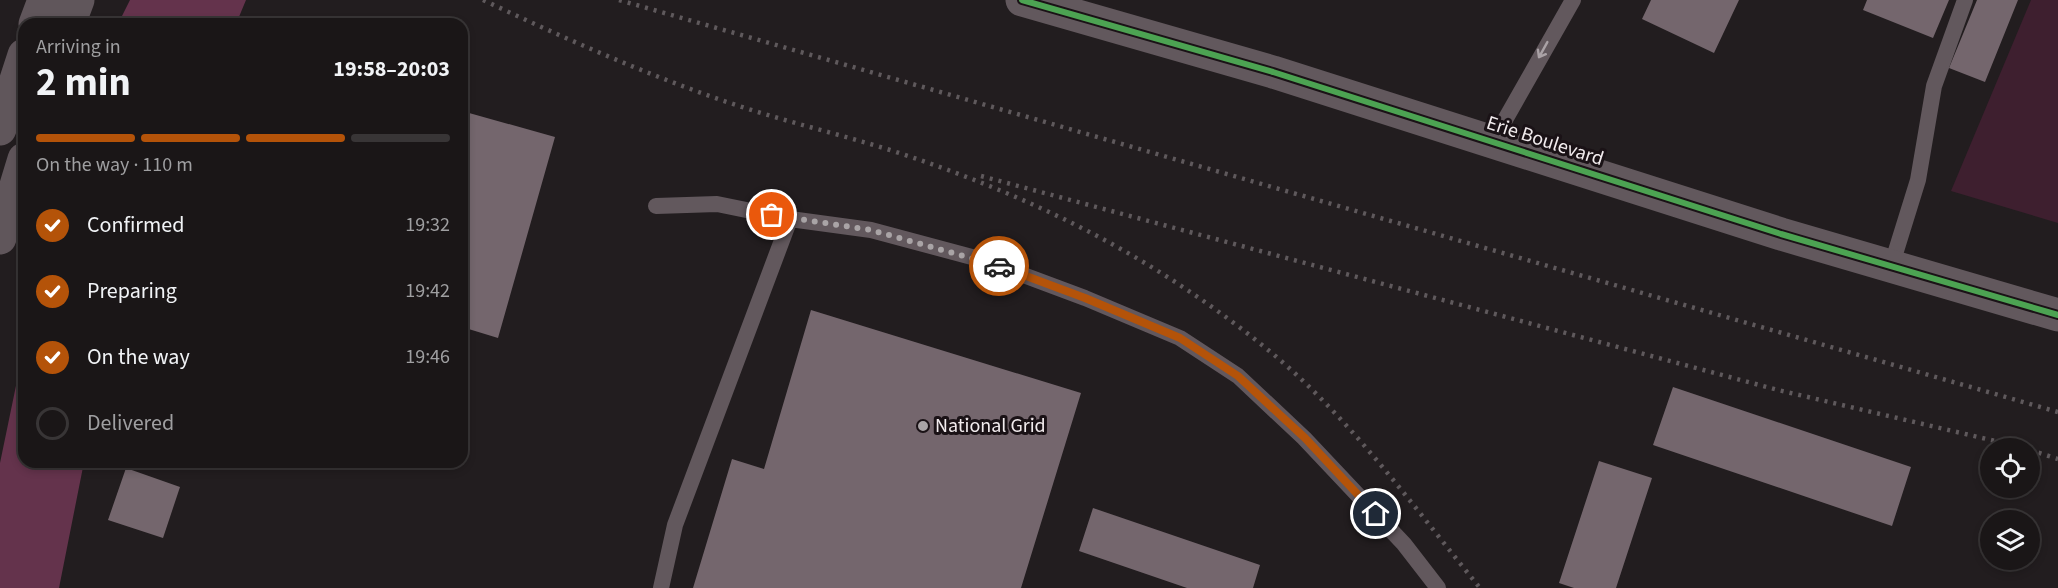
<!DOCTYPE html>
<html lang="en">
<head>
<meta charset="utf-8">
<style>
  body { margin:0; font-family:"Source Sans 3",sans-serif; background:#231f20; color:#f1f3f6; height:100vh; display:flex; flex-direction:column; font-size:22px; white-space:nowrap }
  * { box-sizing:border-box; margin:0 }
  p { font-size:20px; color:#9f9fa1 }
  .icon { flex:none; width:33px; height:33px; fill:none; stroke:currentColor; stroke-width:2; stroke-linecap:round; stroke-linejoin:round }
  .map { position:relative; flex:1; overflow:hidden }
  .details { position:absolute; left:18px; top:18px; width:450px; height:450px; display:flex; flex-direction:column; background:#1a1617; border-radius:18px; box-shadow:0 3px 9px #0003,0 0 0 2px #383536 }
  .details>* { flex:none }
  .controls { position:absolute; left:1980px; top:438px; display:grid; gap:12px }
  .controls a { display:grid; place-items:center; width:60px; height:60px; border-radius:50%; background:#1a1617; box-shadow:0 3px 9px #0003,0 0 0 2px #383536; font-size:30px }
  .pin { position:absolute; display:grid; place-items:center; width:51px; height:51px; color:#fff; margin:-26px; border:3px solid #fff; border-radius:50%; box-shadow:0 2px 6px #0007 }
  .courier { position:absolute; display:grid; place-items:center; width:60px; height:60px; margin:-30px; border:4px solid #b45309; border-radius:50%; background:#fff; color:#222; box-shadow:0 2px 8px #0007 }
  .head em { font-style:normal; font-weight:700 }
  .head div { display:flex; flex-direction:column-reverse }
  .head { display:flex; align-items:center; justify-content:space-between; height:102px; padding:0 18px }
  h1 { font-size:39px; font-weight:700; line-height:45px }
  .bar { display:grid; grid-template-columns:repeat(4,1fr); gap:9px 6px; align-content:center; height:72px; padding:0 18px }
  .bar i { height:8px; border-radius:4px; background:#383536 }
  .bar .active { background:#b45309 }
  .bar p { grid-column:span 4 }
  ol { padding:0 18px; list-style:none }
  li { display:flex; align-items:center; gap:18px; height:66px }
  li p { margin-inline-start:auto }
  li .icon { padding:6px; border-radius:50%; background:#b45309; color:#fff; stroke-width:4 }
  li:last-child { color:#9f9fa1 }
  li i { width:33px; height:33px; border:3px solid #383536; border-radius:50% }
  .map>svg:first-child { display:block }
</style>
</head>
<body>
<div class="map">
<svg width="2058" height="588" viewBox="0 0 2058 588">
  <rect width="100%" height="100%" fill="#221d1f"/>
  <path fill="#3e1f2f" d="M 2031,0 L 2058,0 L 2058,223 L 1951,191 Z"/>
  <path fill="#64334c" d="M 130,0 L 246,0 L 236,24 L 118,24 Z
    M 24,347 L 24,462 L 84,462 L 59,588 L 0,588 L 0,463 Z"/>
  <path fill="#74666d" d="M 1651,0 L 1739,0 L 1714,53 L 1642,19 Z
    M 1867,0 L 1949,0 L 1933,38 L 1863,10 Z
    M 1977,0 L 2018,0 L 1985,82 L 1949,68 Z
    M 462,111 L 555,137 L 498,338 L 462,327 Z
    M 811,310 L 1081,393 L 1021,588 L 693,588 L 732,459 L 764,469 Z
    M 1673,387 L 1911,467 L 1892,526 L 1653,445 Z
    M 1599,461 L 1652,478 L 1616,588 L 1574,588 L 1559,583 Z
    M 126,468 L 180,487 L 163,538 L 108,520 Z
    M 1093,508 L 1260,565 L 1253,588 L 1187,588 L 1079,551 Z"/>
  <g fill="none" stroke-linecap="round" stroke-linejoin="round">
    <path stroke="#62585d" stroke-width="16" d="M 1493,141 L 1573,0
      M 656,206 L 717,204 L 790,219 L 871,230 L 983,260 L 1085,298 L 1180,338 L 1238,376 L 1304,438 L 1404,544 L 1438,588
      M 1891,267 L 1918,180 L 1934,86 L 1965,0
      M 661,588 L 675,525 L 790,219"/>
    <path stroke="#62585d" stroke-width="33" d="M 1022,0 L 1273,72 L 1781,234 L 2058,315"/>
    <path stroke="#60565b" stroke-width="33" d="M 35,24 L 44,0
      M 69,24 L 78,0
      M 0,129 L 24,55
      M 0,238 L 24,159"/>
    <path stroke="#5f595c" stroke-width="4.5" stroke-dasharray="3 6" stroke-linecap="butt" d="M 483,0 C 566,39 649,76 736,105 C 787,122 839,134 890,150 C 1029,195 1148,253 1262,345 C 1346,412 1412,505 1480,588
      M 619,0 L 2058,412
      M 981,176 L 1778,390 L 2025,448
      M 2030,450 L 2058,459"/>
    <defs>
      <path id="cycleway" d="M 1022,0 L 1273,72 L 1781,234 L 2058,315"/>
    </defs>
    <use href="#cycleway" stroke="#1a1216" stroke-width="10"/>
    <use href="#cycleway" stroke="#4ca352" stroke-width="6"/>
  </g>
  <defs><path id="oneway-shaft" d="M-6 0H5M1.5-3L5.5 0L1.5 3" fill="none" stroke-width="1.6" stroke-linecap="round" stroke-linejoin="round" transform="scale(1.5)"/></defs>
  <use stroke="#aaa2a6" href="#oneway-shaft" transform="translate(1543 50) rotate(119)"/>
  <g fill="none" stroke-linecap="round" stroke-linejoin="round">
    <path stroke="#a9a4a6" stroke-width="6" stroke-dasharray="0 10.8" d="M 772,215 L 871,230 L 999,266"/>
    <path stroke="#b45309" stroke-width="8" d="M 999,266 L 1085,298 L 1180,338 L 1238,376 L 1305,438 L 1376,514"/>
  </g>
  <circle fill="#a9a4a6" stroke="#1a1216" stroke-width="2" cx="923" cy="426" r="6"/>
  <g text-anchor="middle" dominant-baseline="central" stroke-width="6" stroke-linejoin="round" paint-order="stroke">
    <g font-size="20" fill="#f2ecee" stroke="#1a1216">
      <text transform="translate(1545 141) rotate(18)">Erie Boulevard</text>
    </g>
    <g font-size="20" fill="#f2ecee" stroke="#1a1216" text-anchor="start">
      <text x="935" y="426">National Grid</text>
    </g>
  </g>
</svg>
<div class="controls">
<a><svg class="icon" aria-label="locate" viewBox="0 0 24 24"><circle cx="12" cy="12" r="6"/><path d="M12 2v4M12 18v4M2 12h4M18 12h4"/></svg></a>
<a><svg class="icon" aria-label="layers" viewBox="0 0 24 24"><path d="M12 4l9 5-9 5-9-5zM3 14l9 5 9-5"/></svg></a>
</div>
<div class="pin" style="left:772px;top:215px;background:#ea580c"><svg class="icon" aria-label="bag" viewBox="0 0 24 24"><path d="M5 8h14l-1 12H6zM9 8a3 3 0 0 1 6 0"/></svg></div>
<div class="pin" style="left:1376px;top:514px;background:#1f2937"><svg class="icon" aria-label="home" viewBox="0 0 24 24"><path d="M3 11l9-7 9 7M6 9v11h12V9"/></svg></div>
<div class="courier" style="left:999px;top:266px"><svg class="icon" aria-label="car" viewBox="0 0 24 24"><path d="M5 17H2v-5l4-1 3-4h7l3 4 3 1v5h-3M9 17h6M6 11h13"/><circle cx="7" cy="17" r="2"/><circle cx="17" cy="17" r="2"/></svg></div>
<section class="details">
<div class="head"><div><h1>2 min</h1><p>Arriving in</p></div><em>19:58–20:03</em></div>
<div class="bar"><i class="active"></i><i class="active"></i><i class="active"></i><i></i><p>On the way · 110 m</p></div>
<ol>
<li><svg class="icon" aria-label="check" viewBox="0 0 24 24"><path d="M5 12l5 5 9-10"/></svg>Confirmed<p>19:32</p></li>
<li><svg class="icon" aria-label="check" viewBox="0 0 24 24"><path d="M5 12l5 5 9-10"/></svg>Preparing<p>19:42</p></li>
<li><svg class="icon" aria-label="check" viewBox="0 0 24 24"><path d="M5 12l5 5 9-10"/></svg>On the way<p>19:46</p></li>
<li><i></i>Delivered</li>
</ol>
</section>
</div>
</body>
</html>
